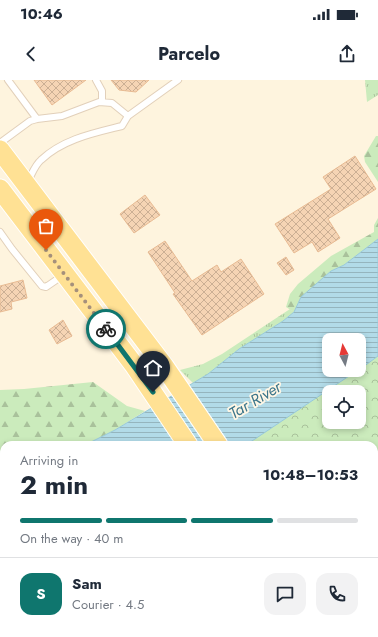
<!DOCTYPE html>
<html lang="en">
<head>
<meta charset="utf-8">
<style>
  body { margin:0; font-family:Jost,sans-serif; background:#f2f2f3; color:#1f2937; height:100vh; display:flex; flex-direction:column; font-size:15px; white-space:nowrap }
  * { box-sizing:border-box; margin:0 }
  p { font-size:13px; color:#747a83 }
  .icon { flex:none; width:22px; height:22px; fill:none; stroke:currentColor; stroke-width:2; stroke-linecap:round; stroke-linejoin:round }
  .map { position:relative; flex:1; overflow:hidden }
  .sheet { position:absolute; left:0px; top:361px; width:378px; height:196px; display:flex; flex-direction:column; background:#fff; border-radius:12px 12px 0 0; box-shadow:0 2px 6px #0003 }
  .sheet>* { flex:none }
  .needle { width:26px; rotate:353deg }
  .fabs { position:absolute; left:322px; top:253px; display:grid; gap:8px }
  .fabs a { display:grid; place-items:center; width:44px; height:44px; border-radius:8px; background:#fff; box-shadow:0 2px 6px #0003; font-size:20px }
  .pin { position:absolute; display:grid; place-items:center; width:34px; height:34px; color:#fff; margin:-41px -17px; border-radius:50% 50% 50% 0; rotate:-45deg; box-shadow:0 0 4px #0007 }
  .pin .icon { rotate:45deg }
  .courier { position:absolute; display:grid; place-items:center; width:40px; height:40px; margin:-20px; border:3px solid #0f766e; border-radius:50%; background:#fff; color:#222; box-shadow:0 1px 5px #0007 }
  .head em { font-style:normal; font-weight:700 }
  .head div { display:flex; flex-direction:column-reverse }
  .head { display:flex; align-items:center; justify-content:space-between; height:68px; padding:0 20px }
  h1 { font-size:26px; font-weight:700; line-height:30px }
  .bar { display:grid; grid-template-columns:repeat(4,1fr); gap:6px 4px; align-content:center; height:48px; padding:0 20px }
  .bar i { height:5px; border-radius:3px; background:#e0e1e3 }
  .bar .selected { background:#0f766e }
  .bar p { grid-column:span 4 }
  .line { display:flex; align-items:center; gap:10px; padding:0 20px; border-top:1px solid #e0e1e3 }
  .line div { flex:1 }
  .round { display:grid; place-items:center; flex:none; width:42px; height:42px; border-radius:12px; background:#f2f2f3 }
  .status { display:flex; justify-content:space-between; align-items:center; height:28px; padding:0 20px; background:#fff; direction:ltr }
  .status svg { height:11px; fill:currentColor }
  header { display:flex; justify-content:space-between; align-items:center; height:52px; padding:0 20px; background:#fff; font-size:18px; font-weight:700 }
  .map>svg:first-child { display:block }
</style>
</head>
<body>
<div class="status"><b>10:46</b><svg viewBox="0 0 49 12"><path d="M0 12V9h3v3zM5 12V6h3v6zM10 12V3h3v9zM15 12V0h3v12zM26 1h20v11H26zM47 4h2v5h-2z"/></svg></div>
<header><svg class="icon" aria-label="back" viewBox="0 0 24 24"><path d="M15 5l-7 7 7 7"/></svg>Parcelo<svg class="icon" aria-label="share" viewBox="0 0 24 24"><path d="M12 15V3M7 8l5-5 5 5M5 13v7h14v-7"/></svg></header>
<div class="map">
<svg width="378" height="557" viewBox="0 0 378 557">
  <defs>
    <pattern id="grass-tufts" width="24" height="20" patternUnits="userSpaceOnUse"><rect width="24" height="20" fill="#cbebbc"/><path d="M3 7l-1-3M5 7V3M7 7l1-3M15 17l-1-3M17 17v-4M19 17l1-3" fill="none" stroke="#a9c19b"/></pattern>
    <pattern id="forest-firs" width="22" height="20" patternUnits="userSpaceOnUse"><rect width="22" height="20" fill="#cbebbc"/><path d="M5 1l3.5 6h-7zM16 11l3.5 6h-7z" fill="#a9c19b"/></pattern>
    <pattern id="park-crowns" width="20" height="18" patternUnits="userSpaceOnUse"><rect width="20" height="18" fill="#cbebbc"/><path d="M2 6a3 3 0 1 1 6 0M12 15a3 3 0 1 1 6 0" fill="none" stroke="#a9c19b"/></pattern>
    <pattern id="water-rules" width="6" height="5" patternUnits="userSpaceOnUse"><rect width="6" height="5" fill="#b2dbe8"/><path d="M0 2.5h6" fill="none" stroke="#95b5be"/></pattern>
    <pattern id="building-cross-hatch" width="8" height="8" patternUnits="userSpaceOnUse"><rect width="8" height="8" fill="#f5d4b4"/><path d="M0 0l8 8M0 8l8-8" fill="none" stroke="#cbaf94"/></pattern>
  </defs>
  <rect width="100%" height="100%" fill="#fef4de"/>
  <path fill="url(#grass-tufts)" d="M 365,0 L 378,0 L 378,15 L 367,22 Z
    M 290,229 L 294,232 L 283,241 L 239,269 L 208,294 L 193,303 L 180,290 L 203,284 L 222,274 Z"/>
  <path fill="url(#forest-firs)" d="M 376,56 L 378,56 L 378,102 L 365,82 L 364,76 Z
    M 378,138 L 378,159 L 344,185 L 331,191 L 301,217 L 294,232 L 286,227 L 290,214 L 298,204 L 331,176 L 374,152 L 374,145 Z
    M 93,302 L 127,326 L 145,331 L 115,350 L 85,365 L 4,365 L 4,392 L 0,392 L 0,310 L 24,309 Z
    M 4,472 L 4,553 L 21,553 L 22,557 L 0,557 L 0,473 Z"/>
  <path fill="url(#park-crowns)" fill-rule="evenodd" d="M 378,276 L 378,557 L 355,557 L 352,553 L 374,553 L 374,365 L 246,365 ZM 329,312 L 359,312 L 359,342 L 329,342 Z"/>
  <path fill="url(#water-rules)" stroke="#97cada" d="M 378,159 L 378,276 L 359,290 L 359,260 L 329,260 L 329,290 L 358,290 L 246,365 L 85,365 L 115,350 L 208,294 L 239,269 L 283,241 L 294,232 L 301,217 L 331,191 L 344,185 Z
    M 0,392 L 4,392 L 4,472 L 0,473 Z"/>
  <path fill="url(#building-cross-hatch)" stroke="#e8bb93" d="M 34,0 L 86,0 L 52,25 Z
    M 111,0 L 149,0 L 136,12 L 119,10 Z
    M 355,76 L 376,109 L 328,139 L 340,158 L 318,172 L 312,162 L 294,173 L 275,144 L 331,109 L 323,97 Z
    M 145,115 L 160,135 L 134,153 L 120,134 Z
    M 165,161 L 192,201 L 217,185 L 221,192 L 241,179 L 264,214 L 202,255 L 173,214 L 175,213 L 148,172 Z
    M 286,177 L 294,190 L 286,195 L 277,183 Z
    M 23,200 L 27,218 L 11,222 L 12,229 L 0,232 L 0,206 Z
    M 63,240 L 72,256 L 57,264 L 49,250 Z"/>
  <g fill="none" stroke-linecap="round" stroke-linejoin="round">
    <defs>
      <path id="lane" d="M 8,0 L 37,39
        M 96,0 L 102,11 L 102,22
        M 128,36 L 178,0
        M 0,63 L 30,41 L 37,39 L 62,36 L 99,22 L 112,23 L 128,36 L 122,46 C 94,53 63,59 41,80 C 35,85 32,94 28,101
        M 0,152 L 12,169 L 42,206 L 46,207 L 62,196"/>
      <path id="street" d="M 374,429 L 378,425
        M 176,557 L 178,553"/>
      <path id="primary" d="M 0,70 L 164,286 L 218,365
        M 0,109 L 134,285 L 188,365
        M 315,553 L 318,557
        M 339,553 L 342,557"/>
    </defs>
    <use href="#lane" stroke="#e2d0ba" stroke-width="8"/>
    <use href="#street" stroke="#e2d0ba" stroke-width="14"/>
    <use href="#primary" stroke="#fff" stroke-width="21"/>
    <use href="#lane" stroke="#fff" stroke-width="6"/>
    <use href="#street" stroke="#fff" stroke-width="12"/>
    <use href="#primary" stroke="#ffe194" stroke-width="19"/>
  </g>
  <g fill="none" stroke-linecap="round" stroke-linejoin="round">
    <path stroke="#a5907b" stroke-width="4" stroke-dasharray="0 7.2" d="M 46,170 L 106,249"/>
    <path stroke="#0f766e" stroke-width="5" d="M 106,249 L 153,312"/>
  </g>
  <g text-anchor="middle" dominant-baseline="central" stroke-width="3.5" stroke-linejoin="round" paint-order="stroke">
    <g font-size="16" font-style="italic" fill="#3d768b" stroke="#fff7e6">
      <text transform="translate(255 320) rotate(-31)">Tar River</text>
    </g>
  </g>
</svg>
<div class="fabs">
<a><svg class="needle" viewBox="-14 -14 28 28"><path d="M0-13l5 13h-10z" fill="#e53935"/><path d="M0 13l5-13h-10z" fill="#747a83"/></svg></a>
<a><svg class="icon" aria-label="locate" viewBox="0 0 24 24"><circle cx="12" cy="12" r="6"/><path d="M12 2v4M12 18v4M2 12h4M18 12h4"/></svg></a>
</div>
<div class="pin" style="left:46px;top:170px;background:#ea580c"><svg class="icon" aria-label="bag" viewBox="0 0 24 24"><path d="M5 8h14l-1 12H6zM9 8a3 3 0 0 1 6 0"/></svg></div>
<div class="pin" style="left:153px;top:312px;background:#1f2937"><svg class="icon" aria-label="home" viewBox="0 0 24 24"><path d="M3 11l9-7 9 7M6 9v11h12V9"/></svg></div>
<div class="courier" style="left:106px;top:249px"><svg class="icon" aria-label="bike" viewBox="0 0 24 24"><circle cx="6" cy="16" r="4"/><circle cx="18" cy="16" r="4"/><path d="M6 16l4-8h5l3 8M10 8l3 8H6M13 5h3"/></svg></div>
<section class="sheet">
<div class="head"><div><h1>2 min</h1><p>Arriving in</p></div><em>10:48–10:53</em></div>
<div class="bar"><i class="selected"></i><i class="selected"></i><i class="selected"></i><i></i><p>On the way · 40 m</p></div>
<div class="line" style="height:72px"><b class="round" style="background:#0f766e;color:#fff">S</b><div><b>Sam</b><p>Courier · 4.5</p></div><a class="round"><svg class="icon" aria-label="chat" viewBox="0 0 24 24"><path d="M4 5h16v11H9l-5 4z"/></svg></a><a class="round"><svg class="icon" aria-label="phone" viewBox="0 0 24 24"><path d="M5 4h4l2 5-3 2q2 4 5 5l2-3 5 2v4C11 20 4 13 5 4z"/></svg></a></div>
</section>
</div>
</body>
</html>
